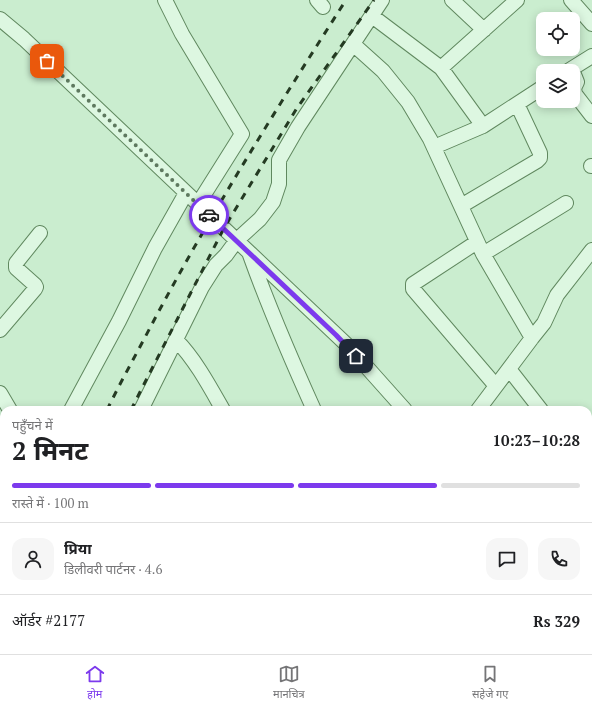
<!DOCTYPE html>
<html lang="hi">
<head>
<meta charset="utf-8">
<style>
  body { margin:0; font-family:"PT Serif","Noto Sans Devanagari",serif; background:#f6f6f6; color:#202124; height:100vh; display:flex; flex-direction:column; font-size:15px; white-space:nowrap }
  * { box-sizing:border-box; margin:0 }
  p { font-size:13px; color:#757577 }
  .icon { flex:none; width:22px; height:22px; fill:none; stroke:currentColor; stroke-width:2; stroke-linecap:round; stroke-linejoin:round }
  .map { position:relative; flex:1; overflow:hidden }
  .details { position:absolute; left:0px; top:406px; width:592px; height:248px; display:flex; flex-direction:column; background:#fff; border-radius:12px 12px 0 0; box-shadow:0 2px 10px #0003 }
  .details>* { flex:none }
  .tools { position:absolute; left:536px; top:12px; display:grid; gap:8px }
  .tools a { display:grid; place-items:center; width:44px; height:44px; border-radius:8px; background:#fff; box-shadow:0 2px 10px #0003; font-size:20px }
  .pin { position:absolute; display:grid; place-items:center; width:34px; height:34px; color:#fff; margin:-17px; border-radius:8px; box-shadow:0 2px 6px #0006 }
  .courier { position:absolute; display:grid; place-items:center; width:40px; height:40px; margin:-20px; border:3px solid #7c3aed; border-radius:50%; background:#fff; color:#222; box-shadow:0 1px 5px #0007 }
  .summary em { font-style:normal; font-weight:700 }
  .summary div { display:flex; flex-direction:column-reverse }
  .summary { display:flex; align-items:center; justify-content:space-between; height:68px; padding:0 12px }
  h1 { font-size:26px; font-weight:700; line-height:30px }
  .bar { display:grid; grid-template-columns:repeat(4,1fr); gap:6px 4px; align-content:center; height:48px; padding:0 12px }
  .bar i { height:5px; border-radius:3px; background:#e0e0e0 }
  .bar .on { background:#7c3aed }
  .bar p { grid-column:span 4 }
  .line { display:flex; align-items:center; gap:10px; padding:0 12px; border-top:1px solid #e0e0e0 }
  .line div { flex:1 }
  .round { display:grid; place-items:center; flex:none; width:42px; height:42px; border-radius:12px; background:#f6f6f6 }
  .tabs { display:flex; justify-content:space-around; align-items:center; height:56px; border-top:1px solid #e0e0e0; background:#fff; font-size:11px; color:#757577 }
  .tabs a { display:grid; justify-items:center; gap:2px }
  .tabs .on { color:#7c3aed }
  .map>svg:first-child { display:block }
</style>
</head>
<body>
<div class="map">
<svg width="592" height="654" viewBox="0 0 592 654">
  <rect width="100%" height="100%" fill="#caedcf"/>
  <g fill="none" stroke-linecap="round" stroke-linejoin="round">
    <defs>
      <path id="minor" d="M 165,0 L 182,34 L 242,134 L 198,204
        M 317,0 L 323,7
        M 452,0 L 484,30
        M 571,0 L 592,24
        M 372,16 L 441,68 L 483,126
        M 0,19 L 24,39 L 347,345 L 405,410
        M 353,44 L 383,71 L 408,102 L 430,139 L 483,254 L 532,338
        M 441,68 L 517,0
        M 568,71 L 592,56
        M 573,72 L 577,82 L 574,88 L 575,94 L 592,116
        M 434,147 L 483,126 L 543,87
        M 591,166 L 592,166
        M 461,206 L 537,161 L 540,158 L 540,153 L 517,104
        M 477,242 L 413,284 L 413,289 L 496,386
        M 483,254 L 566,203
        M 250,255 C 269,308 291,359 314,410
        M 0,330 L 35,289 L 36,287 L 35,285 L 16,268 L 16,263 L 40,233
        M 176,340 C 195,359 210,387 223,410
        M 509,369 L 541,410
        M 0,393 L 10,410
        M 71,410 L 119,321 L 155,248 L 186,193
        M 141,410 L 202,287 L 216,265 L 226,255 L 237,240 L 260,219 L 273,202 L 279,184 L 279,160 L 298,127 L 382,0
        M 478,410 L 532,338 L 544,323 L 557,295 L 592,250
        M 588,470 L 592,475
        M 0,542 L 4,544
        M 0,563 L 4,554
        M 588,592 L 592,595
        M 135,650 L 139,654
        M 382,650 L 384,654
        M 31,654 L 32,650
        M 198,654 L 200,650
        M 315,654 L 318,650"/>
    </defs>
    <use href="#minor" stroke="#60885f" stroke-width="16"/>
    <use href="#minor" stroke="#ddf7e1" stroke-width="14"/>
    <path stroke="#243a22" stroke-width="3" stroke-dasharray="7 7" stroke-linecap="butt" d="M 107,410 C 121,381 137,353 152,324 C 211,213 278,106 346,0
      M 131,410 L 140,392 L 224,228 L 297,108 L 374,0
      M 0,645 L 4,636
      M 22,654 L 24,650"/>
  </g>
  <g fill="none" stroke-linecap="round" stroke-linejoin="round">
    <path stroke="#5e795f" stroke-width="4" stroke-dasharray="0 7.2" d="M 47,61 L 209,215"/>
    <path stroke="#7c3aed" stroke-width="5" d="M 209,215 L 336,335 L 356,356"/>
  </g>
</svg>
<div class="tools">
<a><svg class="icon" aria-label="locate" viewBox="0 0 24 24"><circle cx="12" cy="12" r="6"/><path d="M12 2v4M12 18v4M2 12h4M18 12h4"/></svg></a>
<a><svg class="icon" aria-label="layers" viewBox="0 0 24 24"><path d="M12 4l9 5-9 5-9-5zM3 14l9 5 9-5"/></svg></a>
</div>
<div class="pin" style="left:47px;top:61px;background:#ea580c"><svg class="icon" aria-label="bag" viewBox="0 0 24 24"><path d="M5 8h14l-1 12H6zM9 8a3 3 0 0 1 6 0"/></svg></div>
<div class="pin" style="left:356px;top:356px;background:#1f2937"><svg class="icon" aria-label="home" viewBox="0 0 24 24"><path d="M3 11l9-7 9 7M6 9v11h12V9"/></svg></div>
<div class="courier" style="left:209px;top:215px"><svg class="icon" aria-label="car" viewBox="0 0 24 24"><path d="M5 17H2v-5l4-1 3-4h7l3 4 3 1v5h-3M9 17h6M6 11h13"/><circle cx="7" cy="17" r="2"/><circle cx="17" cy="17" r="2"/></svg></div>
<section class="details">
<div class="summary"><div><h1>2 मिनट</h1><p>पहुँचने में</p></div><em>10:23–10:28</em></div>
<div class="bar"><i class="on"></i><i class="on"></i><i class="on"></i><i></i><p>रास्ते में · 100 m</p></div>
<div class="line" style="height:72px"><a class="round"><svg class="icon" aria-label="person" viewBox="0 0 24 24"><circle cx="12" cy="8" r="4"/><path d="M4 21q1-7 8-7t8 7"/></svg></a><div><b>प्रिया</b><p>डिलीवरी पार्टनर · 4.6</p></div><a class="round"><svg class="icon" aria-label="chat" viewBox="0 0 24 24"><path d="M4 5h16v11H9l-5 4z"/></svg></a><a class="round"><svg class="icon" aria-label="phone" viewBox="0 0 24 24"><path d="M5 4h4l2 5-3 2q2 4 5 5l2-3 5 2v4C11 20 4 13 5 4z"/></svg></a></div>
<div class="line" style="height:52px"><div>ऑर्डर #2177</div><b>Rs 329</b></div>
</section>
</div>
<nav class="tabs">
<a class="on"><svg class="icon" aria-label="home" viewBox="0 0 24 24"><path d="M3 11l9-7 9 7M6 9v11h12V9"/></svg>होम</a>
<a><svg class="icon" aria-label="map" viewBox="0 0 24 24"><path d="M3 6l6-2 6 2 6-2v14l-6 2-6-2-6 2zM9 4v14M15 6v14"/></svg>मानचित्र</a>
<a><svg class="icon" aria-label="saved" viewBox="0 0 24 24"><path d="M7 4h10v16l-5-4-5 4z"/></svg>सहेजे गए</a>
</nav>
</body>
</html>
